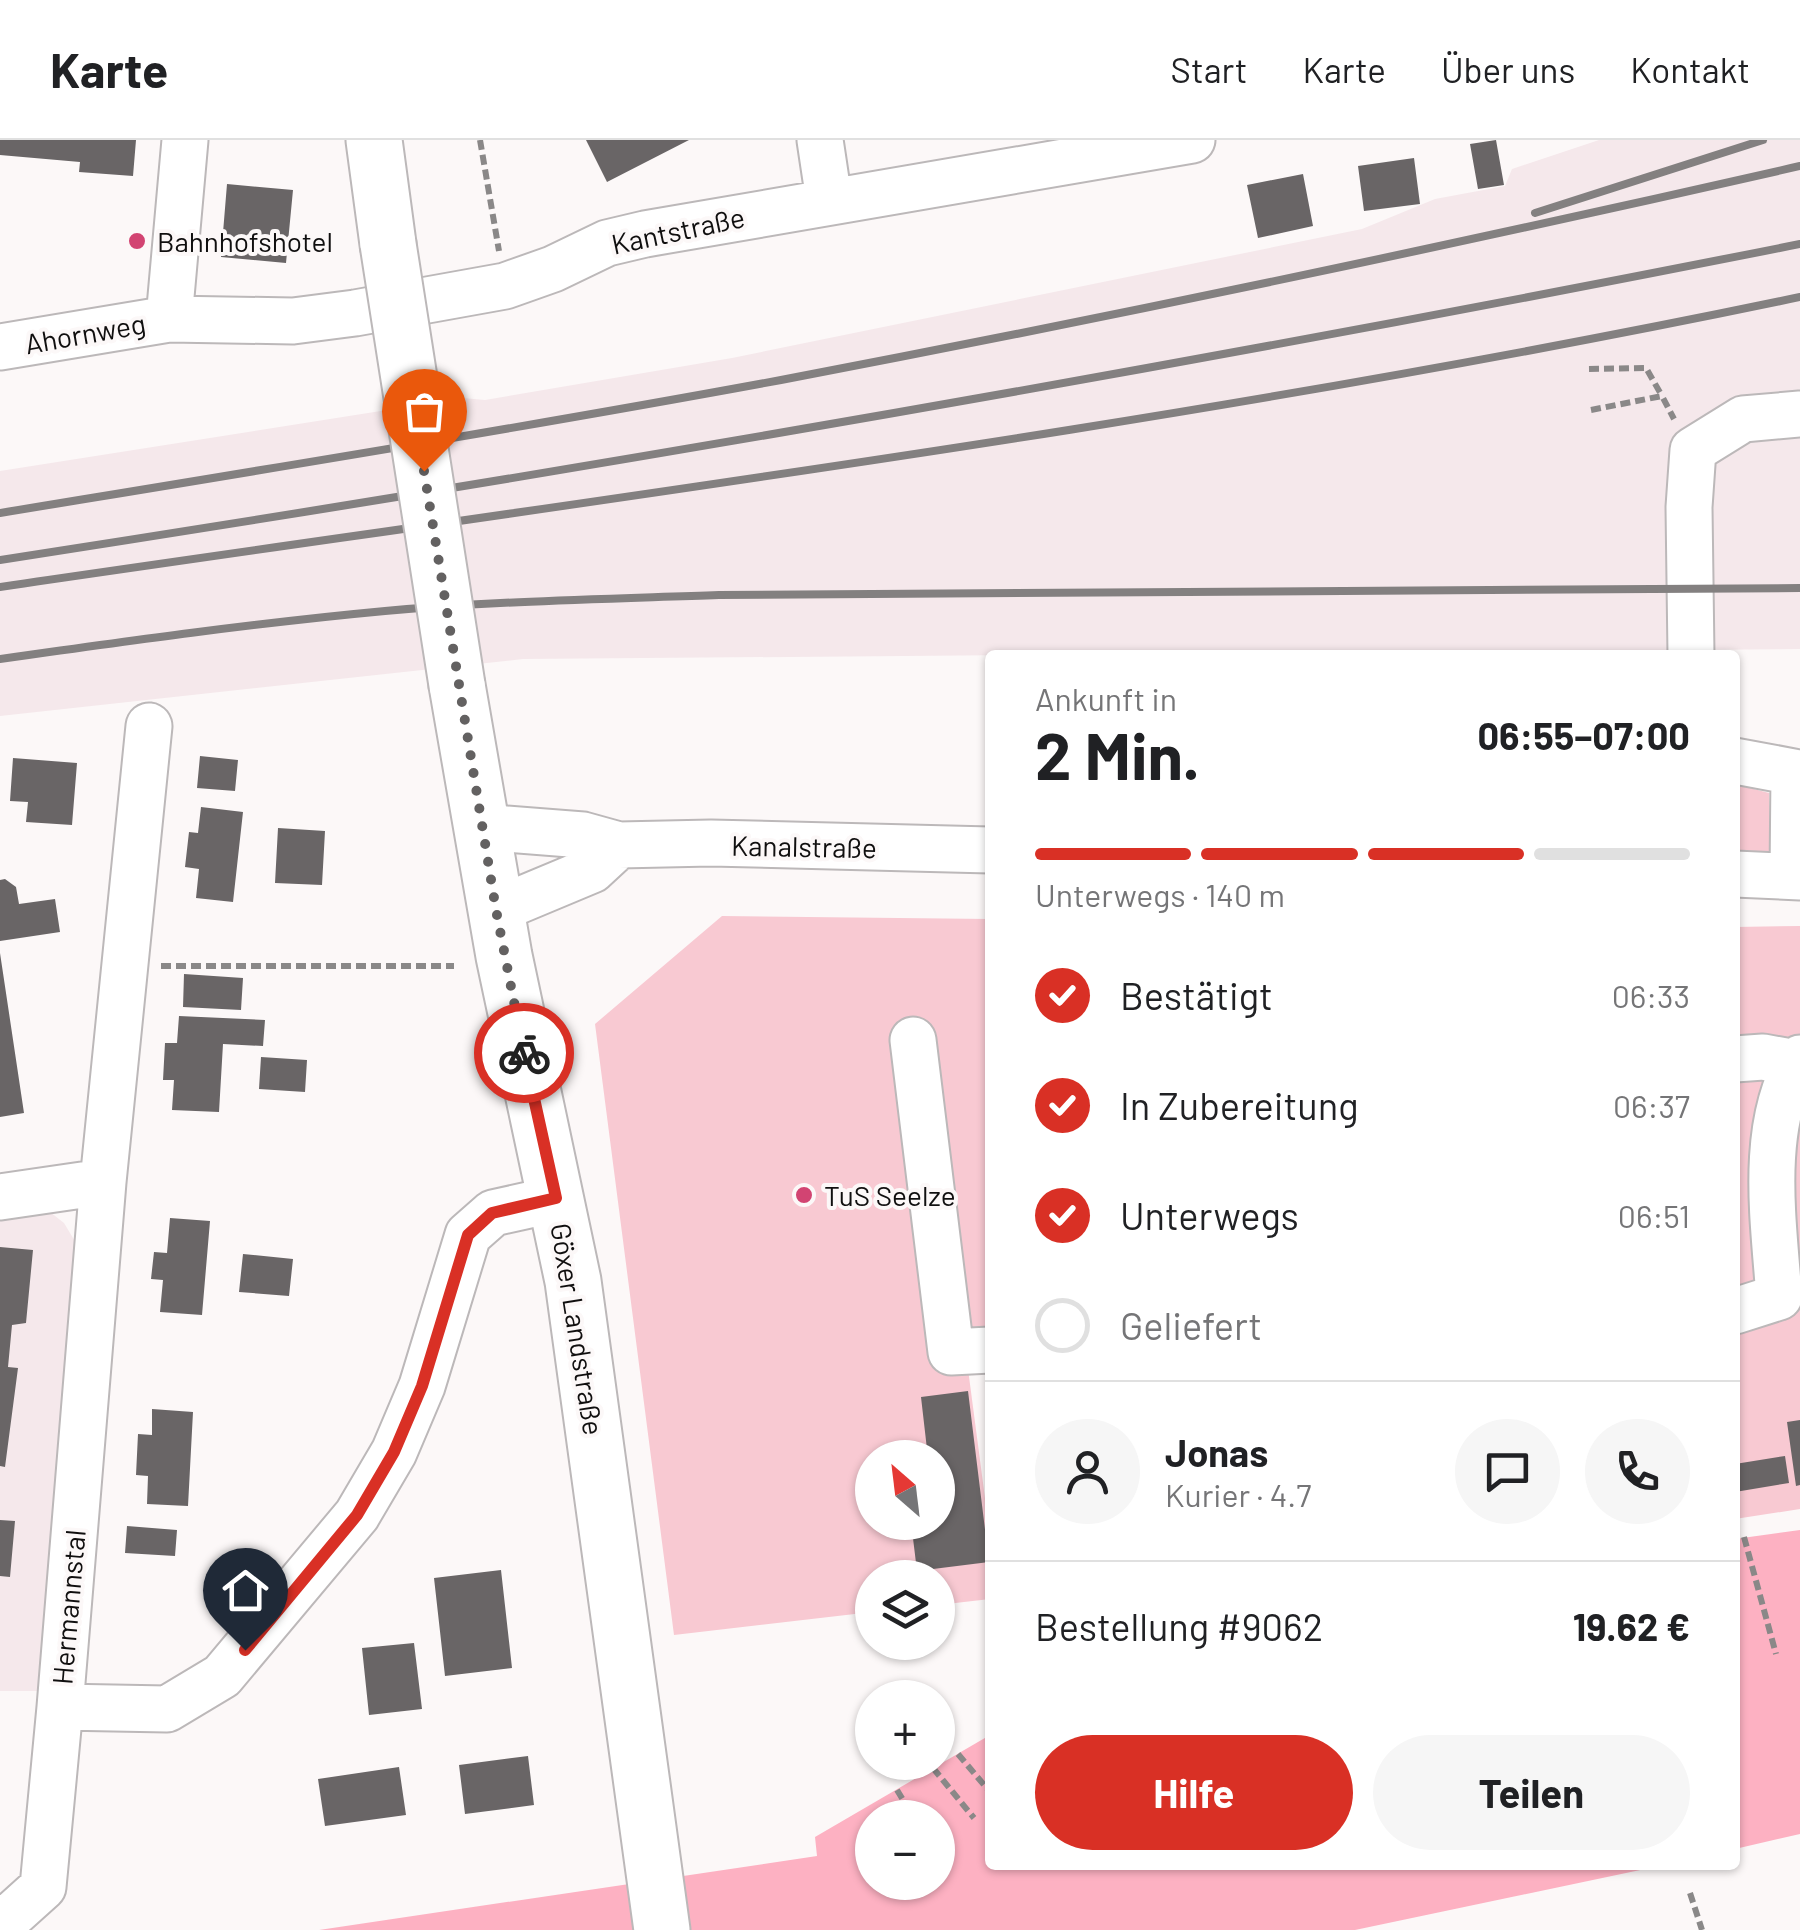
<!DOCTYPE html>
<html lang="de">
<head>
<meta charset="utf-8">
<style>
  body { margin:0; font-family:Barlow,sans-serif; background:#f6f6f6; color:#202124; height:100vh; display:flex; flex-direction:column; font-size:38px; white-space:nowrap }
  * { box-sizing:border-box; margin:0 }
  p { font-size:32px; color:#757577 }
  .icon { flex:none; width:55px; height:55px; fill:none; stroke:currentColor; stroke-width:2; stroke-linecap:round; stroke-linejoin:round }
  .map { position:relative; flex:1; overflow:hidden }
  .sheet { position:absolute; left:985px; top:510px; width:755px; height:1220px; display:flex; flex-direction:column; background:#fff; border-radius:10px; box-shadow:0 2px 8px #0004 }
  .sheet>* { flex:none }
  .needle { width:65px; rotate:332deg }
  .fabs { position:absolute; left:855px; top:1300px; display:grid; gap:20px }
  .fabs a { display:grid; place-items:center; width:100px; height:100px; border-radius:50%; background:#fff; box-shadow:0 2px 8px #0004; font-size:50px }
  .pin { position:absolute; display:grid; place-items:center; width:85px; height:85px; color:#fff; margin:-102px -42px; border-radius:50% 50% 50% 0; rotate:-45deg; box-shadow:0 0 10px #0007 }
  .pin .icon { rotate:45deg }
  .courier { position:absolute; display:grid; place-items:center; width:100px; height:100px; margin:-50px; border:8px solid #d93025; border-radius:50%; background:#fff; color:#222; box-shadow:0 2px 12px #0007 }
  .headline em { font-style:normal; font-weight:700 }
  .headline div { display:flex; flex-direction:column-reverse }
  .headline { display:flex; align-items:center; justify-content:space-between; height:170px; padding:0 50px }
  h1 { font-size:65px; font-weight:700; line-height:75px }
  .bar { display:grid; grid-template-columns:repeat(4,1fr); gap:15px 10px; align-content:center; height:120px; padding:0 50px }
  .bar i { height:12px; border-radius:8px; background:#e0e0e0 }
  .bar .active { background:#d93025 }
  .bar p { grid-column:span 4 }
  .line { display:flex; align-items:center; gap:25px; padding:0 50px; border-top:2px solid #e0e0e0 }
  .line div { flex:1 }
  .round { display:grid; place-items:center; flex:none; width:105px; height:105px; border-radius:52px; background:#f6f6f6 }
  ol { padding:0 50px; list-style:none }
  li { display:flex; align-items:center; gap:30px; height:110px }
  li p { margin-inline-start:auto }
  li .icon { padding:10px; border-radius:50%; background:#d93025; color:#fff; stroke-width:4 }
  li:last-child { color:#757577 }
  li i { width:55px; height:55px; border:5px solid #e0e0e0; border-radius:50% }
  .cta { display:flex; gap:20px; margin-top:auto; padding:20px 50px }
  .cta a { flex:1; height:115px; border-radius:60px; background:#d93025; color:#fff; font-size:40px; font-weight:700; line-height:115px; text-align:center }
  .cta a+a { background:#f6f6f6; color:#202124 }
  header { display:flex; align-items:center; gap:60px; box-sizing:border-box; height:140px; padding:0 50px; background:#fff; border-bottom:2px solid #e0e0e0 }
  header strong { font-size:48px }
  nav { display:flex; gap:55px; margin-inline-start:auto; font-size:35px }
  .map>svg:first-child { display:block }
</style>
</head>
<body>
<header>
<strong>Karte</strong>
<nav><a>Start</a><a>Karte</a><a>Über uns</a><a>Kontakt</a></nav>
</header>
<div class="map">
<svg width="1800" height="1790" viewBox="0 0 1800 1790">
  <rect width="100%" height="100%" fill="#fcf8f8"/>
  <path fill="#f5e8eb" d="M 1599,0 L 1800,0 L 1800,509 L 523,519 L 0,576 L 0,331 L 463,258 L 485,260 L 732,218 L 1362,89 L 1435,59 L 1505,46 L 1512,29 Z
    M 36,1061 L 64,1083 L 79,1108 L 43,1551 L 0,1551 L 0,1067 Z"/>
  <path fill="#f8c9d2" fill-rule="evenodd" d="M 1735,644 L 1769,653 L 1771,712 L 1735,711 Z
    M 722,776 L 990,779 L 990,1227 L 968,1229 L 990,1396 L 990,1459 L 938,1465 L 938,1438 L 872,1438 L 872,1472 L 674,1495 L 595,884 ZM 872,1318 L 938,1318 L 938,1382 L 872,1382 Z
    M 1800,786 L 1800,1369 L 1735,1379 L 1735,787 Z"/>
  <path fill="#fdb1c2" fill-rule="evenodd" d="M 1800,1390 L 1800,1694 L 1735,1709 L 1735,1399 Z
    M 990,1595 L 990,1725 L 1664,1725 L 1355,1790 L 319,1790 L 817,1716 L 815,1697 ZM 872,1678 L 938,1678 L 938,1742 L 872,1742 Z"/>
  <path fill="#696566" d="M 0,0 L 136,0 L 133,36 L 79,32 L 80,22 L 0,15 Z
    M 586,0 L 689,0 L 607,42 Z
    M 1496,0 L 1504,45 L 1478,49 L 1470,4 Z
    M 1414,18 L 1420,64 L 1364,71 L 1358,26 Z
    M 1303,34 L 1313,86 L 1258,98 L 1247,45 Z
    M 227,44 L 293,50 L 286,123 L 221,117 Z
    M 200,616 L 238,620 L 235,651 L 197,648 Z
    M 13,618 L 77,623 L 72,685 L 26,682 L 28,662 L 10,661 Z
    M 201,667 L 243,672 L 233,762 L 196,758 L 199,729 L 185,727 L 189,692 L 198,693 Z
    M 278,688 L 325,691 L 322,745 L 275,743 Z
    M 5,739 L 16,747 L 19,764 L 55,759 L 60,792 L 0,801 L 0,740 Z
    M 0,813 L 24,973 L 0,977 Z
    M 184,834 L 243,838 L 241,870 L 183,867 Z
    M 179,876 L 265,880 L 263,906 L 223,904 L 219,972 L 172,970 L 174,940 L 163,940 L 165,903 L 177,903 Z
    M 261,917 L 307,920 L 305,952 L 259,949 Z
    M 170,1078 L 210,1081 L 202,1175 L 160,1172 L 163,1140 L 151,1139 L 154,1112 L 167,1113 Z
    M 0,1107 L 33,1110 L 26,1183 L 12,1185 L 8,1227 L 18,1228 L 5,1327 L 0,1326 Z
    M 243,1114 L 293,1119 L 289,1156 L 239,1152 Z
    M 968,1251 L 989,1422 L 917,1431 L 911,1382 L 938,1382 L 938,1318 L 928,1318 L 921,1257 Z
    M 152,1269 L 193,1272 L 188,1366 L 147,1364 L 148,1336 L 136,1335 L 138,1294 L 152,1295 Z
    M 1800,1280 L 1800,1345 L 1796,1346 L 1787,1282 Z
    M 1785,1316 L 1789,1343 L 1735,1352 L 1735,1324 Z
    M 0,1380 L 15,1381 L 10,1437 L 0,1436 Z
    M 127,1386 L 177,1390 L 175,1416 L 125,1413 Z
    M 501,1430 L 512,1528 L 445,1536 L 434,1438 Z
    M 414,1503 L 422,1569 L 369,1575 L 362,1508 Z
    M 528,1616 L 534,1665 L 465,1674 L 459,1625 Z
    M 399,1627 L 406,1675 L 325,1686 L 318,1639 Z"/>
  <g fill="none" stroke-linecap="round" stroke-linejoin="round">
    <defs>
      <path id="minor" d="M 820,0 L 829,60
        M 169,179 L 185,0
        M 0,207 L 169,179 L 293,181 L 355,173 L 505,146 L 553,129 L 607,103 L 645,94 L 1192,0
        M 1691,515 L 1689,367 L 1693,310 L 1743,279 L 1800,274
        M 149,586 L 103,1042 L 60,1567 L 167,1569 L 222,1536 L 357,1375 L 394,1312 L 422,1246 L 468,1095 L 493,1073 L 556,1059
        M 1735,621 L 1794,632 L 1793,736
        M 482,687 L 583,695 L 619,705 L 711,703 L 990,710
        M 1735,734 L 1800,737
        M 496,770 L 592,730 L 619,705
        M 913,900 L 951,1212 L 990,1210
        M 1735,919 L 1763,917 L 1796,923
        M 0,1057 L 103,1042
        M 1779,1157 C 1774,1083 1758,985 1800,918
        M 1735,1171 L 1779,1157
        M 0,1779 L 13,1774 L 43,1747 L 60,1567"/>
      <path id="major" d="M 374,0 L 388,104
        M 457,545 L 504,816 L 573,1141 L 662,1790"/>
    </defs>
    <use href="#minor" stroke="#bcb8b9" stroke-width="49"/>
    <use href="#major" stroke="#bcb8b9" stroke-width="59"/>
    <path stroke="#8a8888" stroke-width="6" stroke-dasharray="10 5" stroke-linecap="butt" d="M 480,0 L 499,111
      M 1589,229 L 1646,228 L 1662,256
      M 1591,270 L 1662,256 L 1674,279
      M 161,826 L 454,826
      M 1744,1397 L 1776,1514
      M 958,1614 L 990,1652
      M 933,1628 L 974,1678
      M 897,1650 L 914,1678
      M 1690,1753 L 1702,1790"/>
    <use href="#minor" stroke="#fff" stroke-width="45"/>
    <use href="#major" stroke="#fff" stroke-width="55"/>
    <path stroke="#838080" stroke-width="8" d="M 1535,73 L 1763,0
      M 0,373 C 261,330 521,288 781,240 C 1122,175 1462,103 1800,26
      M 0,420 C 602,327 1202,223 1800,104
      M 0,447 C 601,359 1205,282 1800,157
      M 0,519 C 128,501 256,483 385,471 C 496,461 607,459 719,455 L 1800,448"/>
    <defs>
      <path id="major-bridge" d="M 388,104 L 457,545"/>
    </defs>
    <use href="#major-bridge" stroke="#bcb8b9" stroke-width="59" stroke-linecap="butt"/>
    <use href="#major-bridge" stroke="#fff" stroke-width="55"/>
  </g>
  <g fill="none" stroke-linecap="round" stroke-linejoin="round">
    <path stroke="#636161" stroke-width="10" stroke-dasharray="0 18" d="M 424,331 L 496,770 L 524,913"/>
    <path stroke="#d93025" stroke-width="12" d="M 245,1510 L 357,1375 L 394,1312 L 422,1246 L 468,1095 L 492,1073 L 556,1058 L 524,913"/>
  </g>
  <g fill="#d24472" stroke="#fcf8f8" stroke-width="4">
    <circle cx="137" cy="101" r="10"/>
    <circle cx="804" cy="1055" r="10"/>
  </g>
  <g text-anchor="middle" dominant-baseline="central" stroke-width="8" stroke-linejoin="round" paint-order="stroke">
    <g font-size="28" fill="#100f0f" stroke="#fcf8f8">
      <text transform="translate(678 90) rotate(-12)">Kantstraße</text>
      <text transform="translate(85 193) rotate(-10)">Ahornweg</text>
      <text transform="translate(804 706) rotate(1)">Kanalstraße</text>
      <text transform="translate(578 1189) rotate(81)">Göxer Landstraße</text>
      <text transform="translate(68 1467) rotate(-85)">Hermannstal</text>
    </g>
    <g font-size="28" fill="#100f0f" stroke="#fcf8f8" text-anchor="start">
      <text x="157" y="101">Bahnhofshotel</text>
      <text x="824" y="1055">TuS Seelze</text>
    </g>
  </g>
</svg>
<div class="fabs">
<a><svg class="needle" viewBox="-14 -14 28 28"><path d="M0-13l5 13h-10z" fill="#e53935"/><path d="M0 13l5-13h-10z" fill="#757577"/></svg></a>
<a><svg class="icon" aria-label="layers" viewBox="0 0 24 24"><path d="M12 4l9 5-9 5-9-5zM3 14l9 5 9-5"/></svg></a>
<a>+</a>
<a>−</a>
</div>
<div class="pin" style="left:424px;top:331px;background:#ea580c"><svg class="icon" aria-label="bag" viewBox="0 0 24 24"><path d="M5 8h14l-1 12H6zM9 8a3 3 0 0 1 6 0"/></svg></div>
<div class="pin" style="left:245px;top:1510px;background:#1f2937"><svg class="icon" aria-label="home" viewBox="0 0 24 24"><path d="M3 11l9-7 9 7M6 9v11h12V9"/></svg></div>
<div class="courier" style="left:524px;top:913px"><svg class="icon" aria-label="bike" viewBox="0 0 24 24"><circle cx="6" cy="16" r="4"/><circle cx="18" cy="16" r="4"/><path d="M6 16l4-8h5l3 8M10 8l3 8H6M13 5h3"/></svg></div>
<section class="sheet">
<div class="headline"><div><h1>2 Min.</h1><p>Ankunft in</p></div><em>06:55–07:00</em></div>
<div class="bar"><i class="active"></i><i class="active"></i><i class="active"></i><i></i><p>Unterwegs · 140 m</p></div>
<ol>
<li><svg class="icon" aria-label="check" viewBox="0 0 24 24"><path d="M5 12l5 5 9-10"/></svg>Bestätigt<p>06:33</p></li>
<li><svg class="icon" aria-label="check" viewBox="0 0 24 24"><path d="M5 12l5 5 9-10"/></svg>In Zubereitung<p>06:37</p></li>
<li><svg class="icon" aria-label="check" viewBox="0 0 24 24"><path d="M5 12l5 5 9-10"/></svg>Unterwegs<p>06:51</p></li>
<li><i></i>Geliefert</li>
</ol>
<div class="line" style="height:180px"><a class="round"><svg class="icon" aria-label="person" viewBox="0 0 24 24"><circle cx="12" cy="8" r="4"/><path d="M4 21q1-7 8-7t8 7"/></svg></a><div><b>Jonas</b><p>Kurier · 4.7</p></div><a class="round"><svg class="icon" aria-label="chat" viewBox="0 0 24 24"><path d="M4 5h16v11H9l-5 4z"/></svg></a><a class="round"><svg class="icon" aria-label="phone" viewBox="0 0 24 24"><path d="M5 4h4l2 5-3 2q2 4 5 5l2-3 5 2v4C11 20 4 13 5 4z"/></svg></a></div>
<div class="line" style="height:130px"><div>Bestellung #9062</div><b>19.62 €</b></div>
<div class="cta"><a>Hilfe</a><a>Teilen</a></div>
</section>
</div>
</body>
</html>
